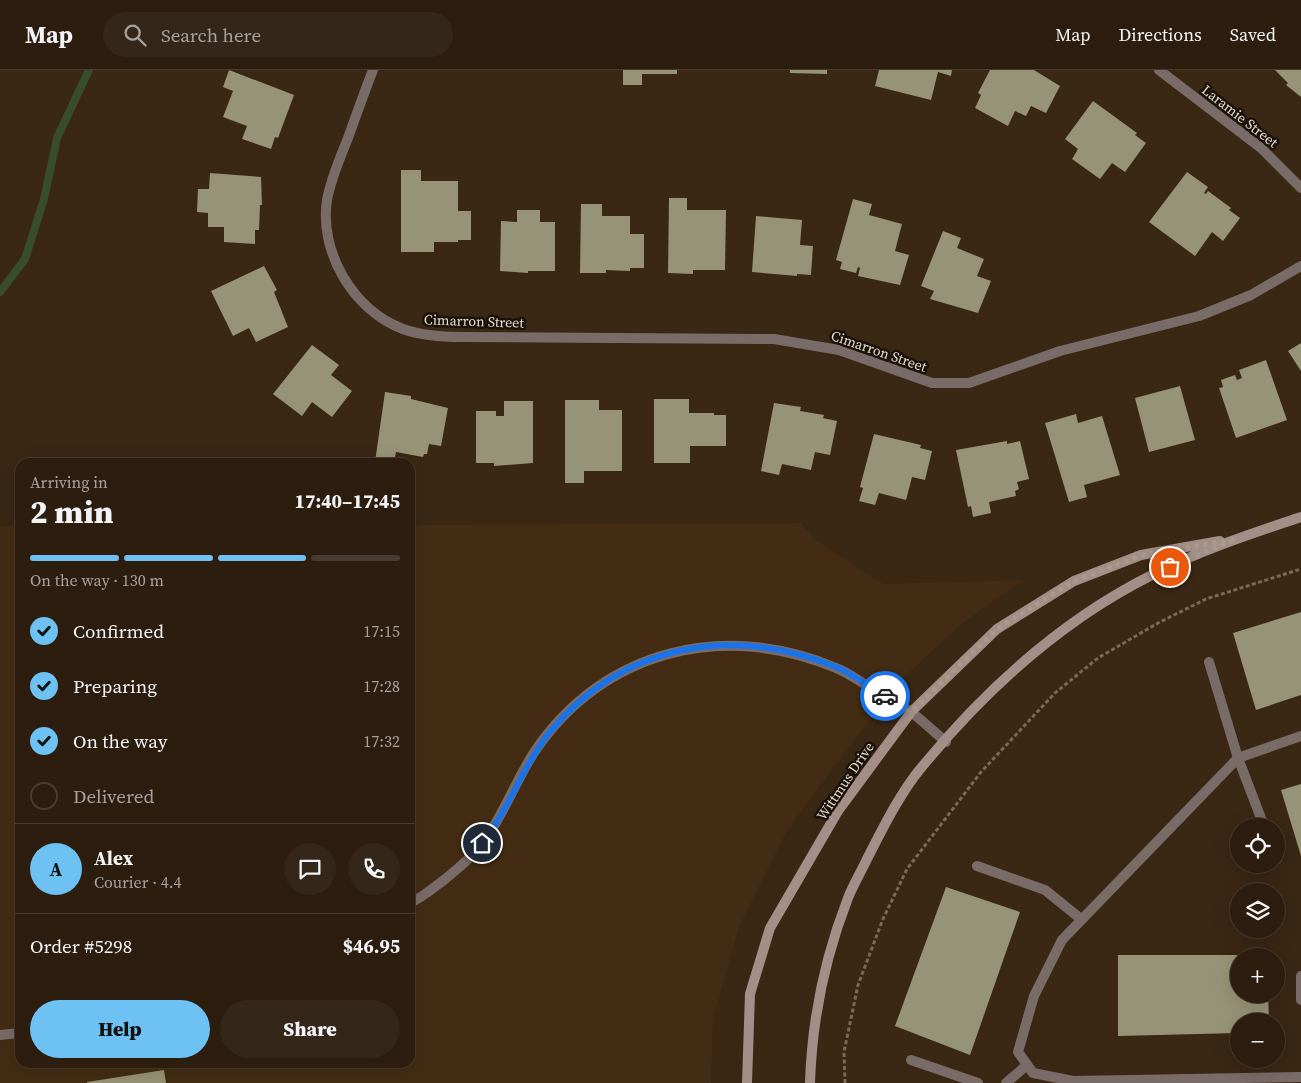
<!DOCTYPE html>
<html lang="en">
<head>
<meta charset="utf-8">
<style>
  body { margin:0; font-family:"Source Serif 4",serif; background:#342618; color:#f1f3f6; height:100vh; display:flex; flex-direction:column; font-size:19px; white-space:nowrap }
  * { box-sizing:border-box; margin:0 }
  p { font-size:16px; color:#a6a29e }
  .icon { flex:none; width:28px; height:28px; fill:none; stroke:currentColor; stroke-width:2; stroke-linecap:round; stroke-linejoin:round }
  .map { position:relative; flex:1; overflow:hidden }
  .panel { position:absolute; left:15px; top:388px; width:400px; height:610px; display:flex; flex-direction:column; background:#2c1d0f; border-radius:15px; box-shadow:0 5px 20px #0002,0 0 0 1px #483b2f }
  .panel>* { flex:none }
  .tools { position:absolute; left:1230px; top:748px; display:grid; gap:10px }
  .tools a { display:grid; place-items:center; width:55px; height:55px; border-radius:50%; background:#2c1d0f; box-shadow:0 5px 20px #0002,0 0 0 1px #483b2f; font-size:25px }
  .pin { position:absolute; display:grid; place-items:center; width:42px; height:42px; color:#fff; margin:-21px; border:2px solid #fff; border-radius:50%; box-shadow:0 1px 5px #0007 }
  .courier { position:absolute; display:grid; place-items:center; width:50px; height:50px; margin:-25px; border:4px solid #1a73e8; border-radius:50%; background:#fff; color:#222; box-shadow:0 1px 6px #0007 }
  .overview em { font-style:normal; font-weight:800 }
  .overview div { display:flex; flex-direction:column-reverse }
  .overview { display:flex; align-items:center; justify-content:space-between; height:85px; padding:0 15px }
  h1 { font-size:32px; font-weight:800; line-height:38px }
  .bar { display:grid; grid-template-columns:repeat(4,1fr); gap:8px 5px; align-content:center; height:60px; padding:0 15px }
  .bar i { height:6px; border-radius:4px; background:#483b2f }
  .bar .current { background:#6dc2f3 }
  .bar p { grid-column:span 4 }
  .line { display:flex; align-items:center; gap:12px; padding:0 15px; border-top:1px solid #483b2f }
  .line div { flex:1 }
  .round { display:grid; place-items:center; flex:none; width:52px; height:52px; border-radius:26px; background:#342618 }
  ol { padding:0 15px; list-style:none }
  li { display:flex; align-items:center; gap:15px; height:55px }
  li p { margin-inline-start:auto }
  li .icon { padding:5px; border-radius:50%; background:#6dc2f3; color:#111; stroke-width:4 }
  li:last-child { color:#a6a29e }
  li i { width:28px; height:28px; border:2px solid #483b2f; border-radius:50% }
  .action { display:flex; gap:10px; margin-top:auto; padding:10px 15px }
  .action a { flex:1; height:58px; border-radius:30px; background:#6dc2f3; color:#111; font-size:20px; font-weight:800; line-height:58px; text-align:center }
  .action a+a { background:#342618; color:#f1f3f6 }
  header { display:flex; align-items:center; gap:30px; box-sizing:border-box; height:70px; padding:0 25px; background:#2c1d0f; border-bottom:1px solid #483b2f }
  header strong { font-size:24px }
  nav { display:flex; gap:28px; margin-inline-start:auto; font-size:18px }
  .search { width:350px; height:45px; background:#342618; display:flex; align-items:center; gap:12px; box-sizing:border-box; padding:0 18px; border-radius:28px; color:#a6a29e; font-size:19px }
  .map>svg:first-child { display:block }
</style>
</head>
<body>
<header>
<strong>Map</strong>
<div class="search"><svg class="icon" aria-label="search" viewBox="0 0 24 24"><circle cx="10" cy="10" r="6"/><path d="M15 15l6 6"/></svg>Search here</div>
<nav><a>Map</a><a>Directions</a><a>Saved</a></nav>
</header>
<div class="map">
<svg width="1301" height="1013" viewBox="0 0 1301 1013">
  <rect width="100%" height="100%" fill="#3a2714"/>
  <path fill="#432c13" d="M 801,453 L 817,471 L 883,514 L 1023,510 L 963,553 L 906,605 L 843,684 L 785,764 L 740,854 L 713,949 L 711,1013 L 0,1013 L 0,456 L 20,456 L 20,992 L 410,992 L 410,455 Z"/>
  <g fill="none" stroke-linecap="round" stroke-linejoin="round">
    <path stroke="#374e28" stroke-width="8" d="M 0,222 L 25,189 L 44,129 L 57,68 L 89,0"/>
  </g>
  <path fill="#979376" d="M 229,0 L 294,25 L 278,68 L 275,67 L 271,79 L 242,69 L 247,56 L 223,47 L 233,21 L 223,17 Z
    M 623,0 L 677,0 L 677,4 L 642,4 L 642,15 L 623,15 Z
    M 790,0 L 827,0 L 827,4 L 790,3 Z
    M 879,0 L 952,0 L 951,6 L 938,2 L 931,30 L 875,16 Z
    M 990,0 L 1034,0 L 1060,16 L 1046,43 L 1031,36 L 1026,46 L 1015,41 L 1008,56 L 975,38 L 981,25 L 978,23 Z
    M 1275,0 L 1301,0 L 1301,27 L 1286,15 L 1288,13 Z
    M 1093,31 L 1137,63 L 1135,65 L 1146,73 L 1125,102 L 1112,93 L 1100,109 L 1072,89 L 1078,79 L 1065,69 Z
    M 401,100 L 421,100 L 421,111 L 458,111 L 458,141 L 471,141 L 471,170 L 458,170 L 458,172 L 434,172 L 434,182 L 401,182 Z
    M 1187,102 L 1208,117 L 1204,123 L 1206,124 L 1208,121 L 1231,138 L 1229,140 L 1240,148 L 1223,171 L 1212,162 L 1195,186 L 1149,152 Z
    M 210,103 L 261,107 L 262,135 L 260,135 L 259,160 L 255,160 L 255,174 L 224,172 L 224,157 L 208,157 L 208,143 L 197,142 L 198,119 L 209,119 Z
    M 669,128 L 687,128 L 687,140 L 726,140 L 725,200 L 693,200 L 693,204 L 668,203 Z
    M 853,129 L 872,134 L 869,145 L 902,154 L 895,181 L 909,185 L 900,215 L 858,206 L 860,198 L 858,197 L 856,203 L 840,199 L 842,192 L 836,190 Z
    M 581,134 L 602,134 L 602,146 L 630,146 L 630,164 L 644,164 L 644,198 L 630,198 L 630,201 L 606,200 L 606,203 L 580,203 Z
    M 517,140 L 540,140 L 540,152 L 555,152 L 555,201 L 528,201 L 528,203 L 500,201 L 501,151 L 517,152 Z
    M 756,146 L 802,150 L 800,175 L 813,176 L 811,205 L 797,204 L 797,206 L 752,202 Z
    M 943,161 L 961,168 L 957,178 L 984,189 L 977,206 L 991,211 L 978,243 L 930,229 L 934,221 L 921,216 Z
    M 264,196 L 277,220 L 274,222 L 288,257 L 256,272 L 249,258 L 233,266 L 211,221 Z
    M 1301,273 L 1301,301 L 1288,281 Z
    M 312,275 L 339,295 L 331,305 L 352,321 L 332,347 L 312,332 L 302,346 L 273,324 Z
    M 1266,290 L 1287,350 L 1236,368 L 1219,318 L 1223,317 L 1221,310 L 1235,305 L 1237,310 L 1242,308 L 1239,300 Z
    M 1180,316 L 1195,370 L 1149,382 L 1135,328 Z
    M 385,322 L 411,326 L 411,329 L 448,338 L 441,376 L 429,374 L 427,384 L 424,384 L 423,387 L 396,382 L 394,392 L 375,392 Z
    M 654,329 L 689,329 L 689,343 L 714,343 L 714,345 L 726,345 L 726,376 L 690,376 L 690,393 L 654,393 Z
    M 565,330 L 599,330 L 599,340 L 622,340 L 622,401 L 584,401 L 584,413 L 565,413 Z
    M 504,331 L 533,331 L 533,393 L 494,396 L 494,393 L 476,393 L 476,341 L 496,341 L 496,346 L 504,346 Z
    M 774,333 L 801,337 L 800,341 L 824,345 L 823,348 L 837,351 L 830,385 L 815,382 L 811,400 L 782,394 L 779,405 L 761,401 Z
    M 1076,344 L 1078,353 L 1102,346 L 1120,405 L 1084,415 L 1087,427 L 1069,432 L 1045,353 Z
    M 874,364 L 921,375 L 920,378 L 932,381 L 925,410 L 912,407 L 906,430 L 879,423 L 875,435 L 859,431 L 863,418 L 860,417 Z
    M 1007,371 L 1007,374 L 1020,371 L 1029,409 L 1017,412 L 1019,419 L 1015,421 L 1016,426 L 989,432 L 991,443 L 973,447 L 971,436 L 968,437 L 956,380 Z
    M 1301,542 L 1301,625 L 1256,640 L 1233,563 Z
    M 1301,714 L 1301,786 L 1281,720 Z
    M 946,817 L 1020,842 L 970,985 L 895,956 Z
    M 1118,885 L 1239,885 L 1239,924 L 1268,924 L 1269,951 L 1239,951 L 1239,963 L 1118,966 Z
    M 164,1000 L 166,1013 L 87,1013 L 87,1012 Z"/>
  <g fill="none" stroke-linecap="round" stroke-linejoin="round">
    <path stroke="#796958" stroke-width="3" stroke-dasharray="4 2.5" stroke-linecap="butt" d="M 845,1013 L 844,982 L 858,915 L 883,849 L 907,799 L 981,702 L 1055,623 L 1098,588 L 1158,553 L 1206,529 L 1301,499"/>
    <path stroke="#796b67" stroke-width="10" d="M 1209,592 L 1238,688 L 1264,756
      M 1276,787 L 1277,789
      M 977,796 L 1045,820 L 1081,849
      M 1301,906 L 1301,930
      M 911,990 L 978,1013
      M 1006,1013 L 1027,995"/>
    <path stroke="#796b67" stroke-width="10" d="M 373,0 C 364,23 356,46 348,68 C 340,88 331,108 327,130 C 319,182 353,240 403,259 C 422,266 443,267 463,267 L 774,269 L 839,280 L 932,313 L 969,313 L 1060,281 L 1199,246 L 1251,225 L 1301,196
      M 1159,0 L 1261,78 L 1301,118
      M 1301,666 L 1238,688 L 1062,870 L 1034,926 L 1018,982 L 1033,1003 L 1073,1011 L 1301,1007
      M 410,833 C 423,827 433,818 444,810 C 461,796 478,782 489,764 C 506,738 518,707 535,681 C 604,579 725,551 836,598 C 847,602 856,609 866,615 C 881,624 897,632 911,642 C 923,651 934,662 946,672
      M 0,965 L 20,963"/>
    <path stroke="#a48e88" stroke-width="10" d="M 747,1013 L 750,924 L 770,858 L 838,741 L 911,642 L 997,559 L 1074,511 L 1141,485 L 1220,471
      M 810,1013 C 812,950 825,887 848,828 C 853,815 861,802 867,789 C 882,760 900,723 921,698 C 985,620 1063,549 1154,504 C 1201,480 1251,464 1301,447"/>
  </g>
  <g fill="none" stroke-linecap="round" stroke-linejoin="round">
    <path stroke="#a99b8c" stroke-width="5" stroke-dasharray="0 9" d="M 885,626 L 911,642 L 997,559 L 1074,511 L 1142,485 L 1236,469 L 1170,497"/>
    <path stroke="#1a73e8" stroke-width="6" d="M 482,773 C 509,740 522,697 549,663 C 623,573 731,555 836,597 C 853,604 869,617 885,626"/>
  </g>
  <g text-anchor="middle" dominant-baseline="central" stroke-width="5" stroke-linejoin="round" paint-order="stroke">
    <g font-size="14" fill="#e5d9cd" stroke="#1a120a">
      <text transform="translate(1240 46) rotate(38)">Laramie Street</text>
      <text transform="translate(474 251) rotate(2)">Cimarron Street</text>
      <text transform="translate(879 281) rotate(19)">Cimarron Street</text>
      <text transform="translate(845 711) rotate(-56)">Wittmus Drive</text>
    </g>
  </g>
</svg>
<div class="tools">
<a><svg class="icon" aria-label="locate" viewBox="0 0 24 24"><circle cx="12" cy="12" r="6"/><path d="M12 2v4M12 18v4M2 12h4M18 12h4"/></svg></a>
<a><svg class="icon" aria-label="layers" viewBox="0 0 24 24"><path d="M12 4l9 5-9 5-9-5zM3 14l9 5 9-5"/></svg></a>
<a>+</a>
<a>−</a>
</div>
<div class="pin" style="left:1170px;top:497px;background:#ea580c"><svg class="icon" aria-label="bag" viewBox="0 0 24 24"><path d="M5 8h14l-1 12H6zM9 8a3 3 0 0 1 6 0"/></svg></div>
<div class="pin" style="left:482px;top:773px;background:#1f2937"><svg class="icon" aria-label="home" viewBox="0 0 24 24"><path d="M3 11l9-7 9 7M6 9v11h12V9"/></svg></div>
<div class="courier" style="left:885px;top:626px"><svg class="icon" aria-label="car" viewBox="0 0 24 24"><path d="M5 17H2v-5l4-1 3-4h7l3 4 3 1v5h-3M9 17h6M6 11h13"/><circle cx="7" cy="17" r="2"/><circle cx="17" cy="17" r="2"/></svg></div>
<section class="panel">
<div class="overview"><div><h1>2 min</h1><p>Arriving in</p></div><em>17:40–17:45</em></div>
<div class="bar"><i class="current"></i><i class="current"></i><i class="current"></i><i></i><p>On the way · 130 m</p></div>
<ol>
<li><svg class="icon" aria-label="check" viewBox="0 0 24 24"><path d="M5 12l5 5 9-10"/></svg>Confirmed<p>17:15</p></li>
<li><svg class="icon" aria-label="check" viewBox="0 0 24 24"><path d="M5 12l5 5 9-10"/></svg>Preparing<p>17:28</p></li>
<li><svg class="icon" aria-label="check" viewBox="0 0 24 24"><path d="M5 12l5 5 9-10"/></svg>On the way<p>17:32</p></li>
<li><i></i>Delivered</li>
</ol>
<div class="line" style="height:90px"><b class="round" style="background:#6dc2f3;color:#111">A</b><div><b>Alex</b><p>Courier · 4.4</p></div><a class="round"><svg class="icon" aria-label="chat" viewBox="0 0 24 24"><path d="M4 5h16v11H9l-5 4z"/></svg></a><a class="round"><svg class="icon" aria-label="phone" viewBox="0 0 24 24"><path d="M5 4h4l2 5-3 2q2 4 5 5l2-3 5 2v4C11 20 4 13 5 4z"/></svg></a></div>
<div class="line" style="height:65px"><div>Order #5298</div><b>$46.95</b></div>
<div class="action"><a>Help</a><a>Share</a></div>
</section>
</div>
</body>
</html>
